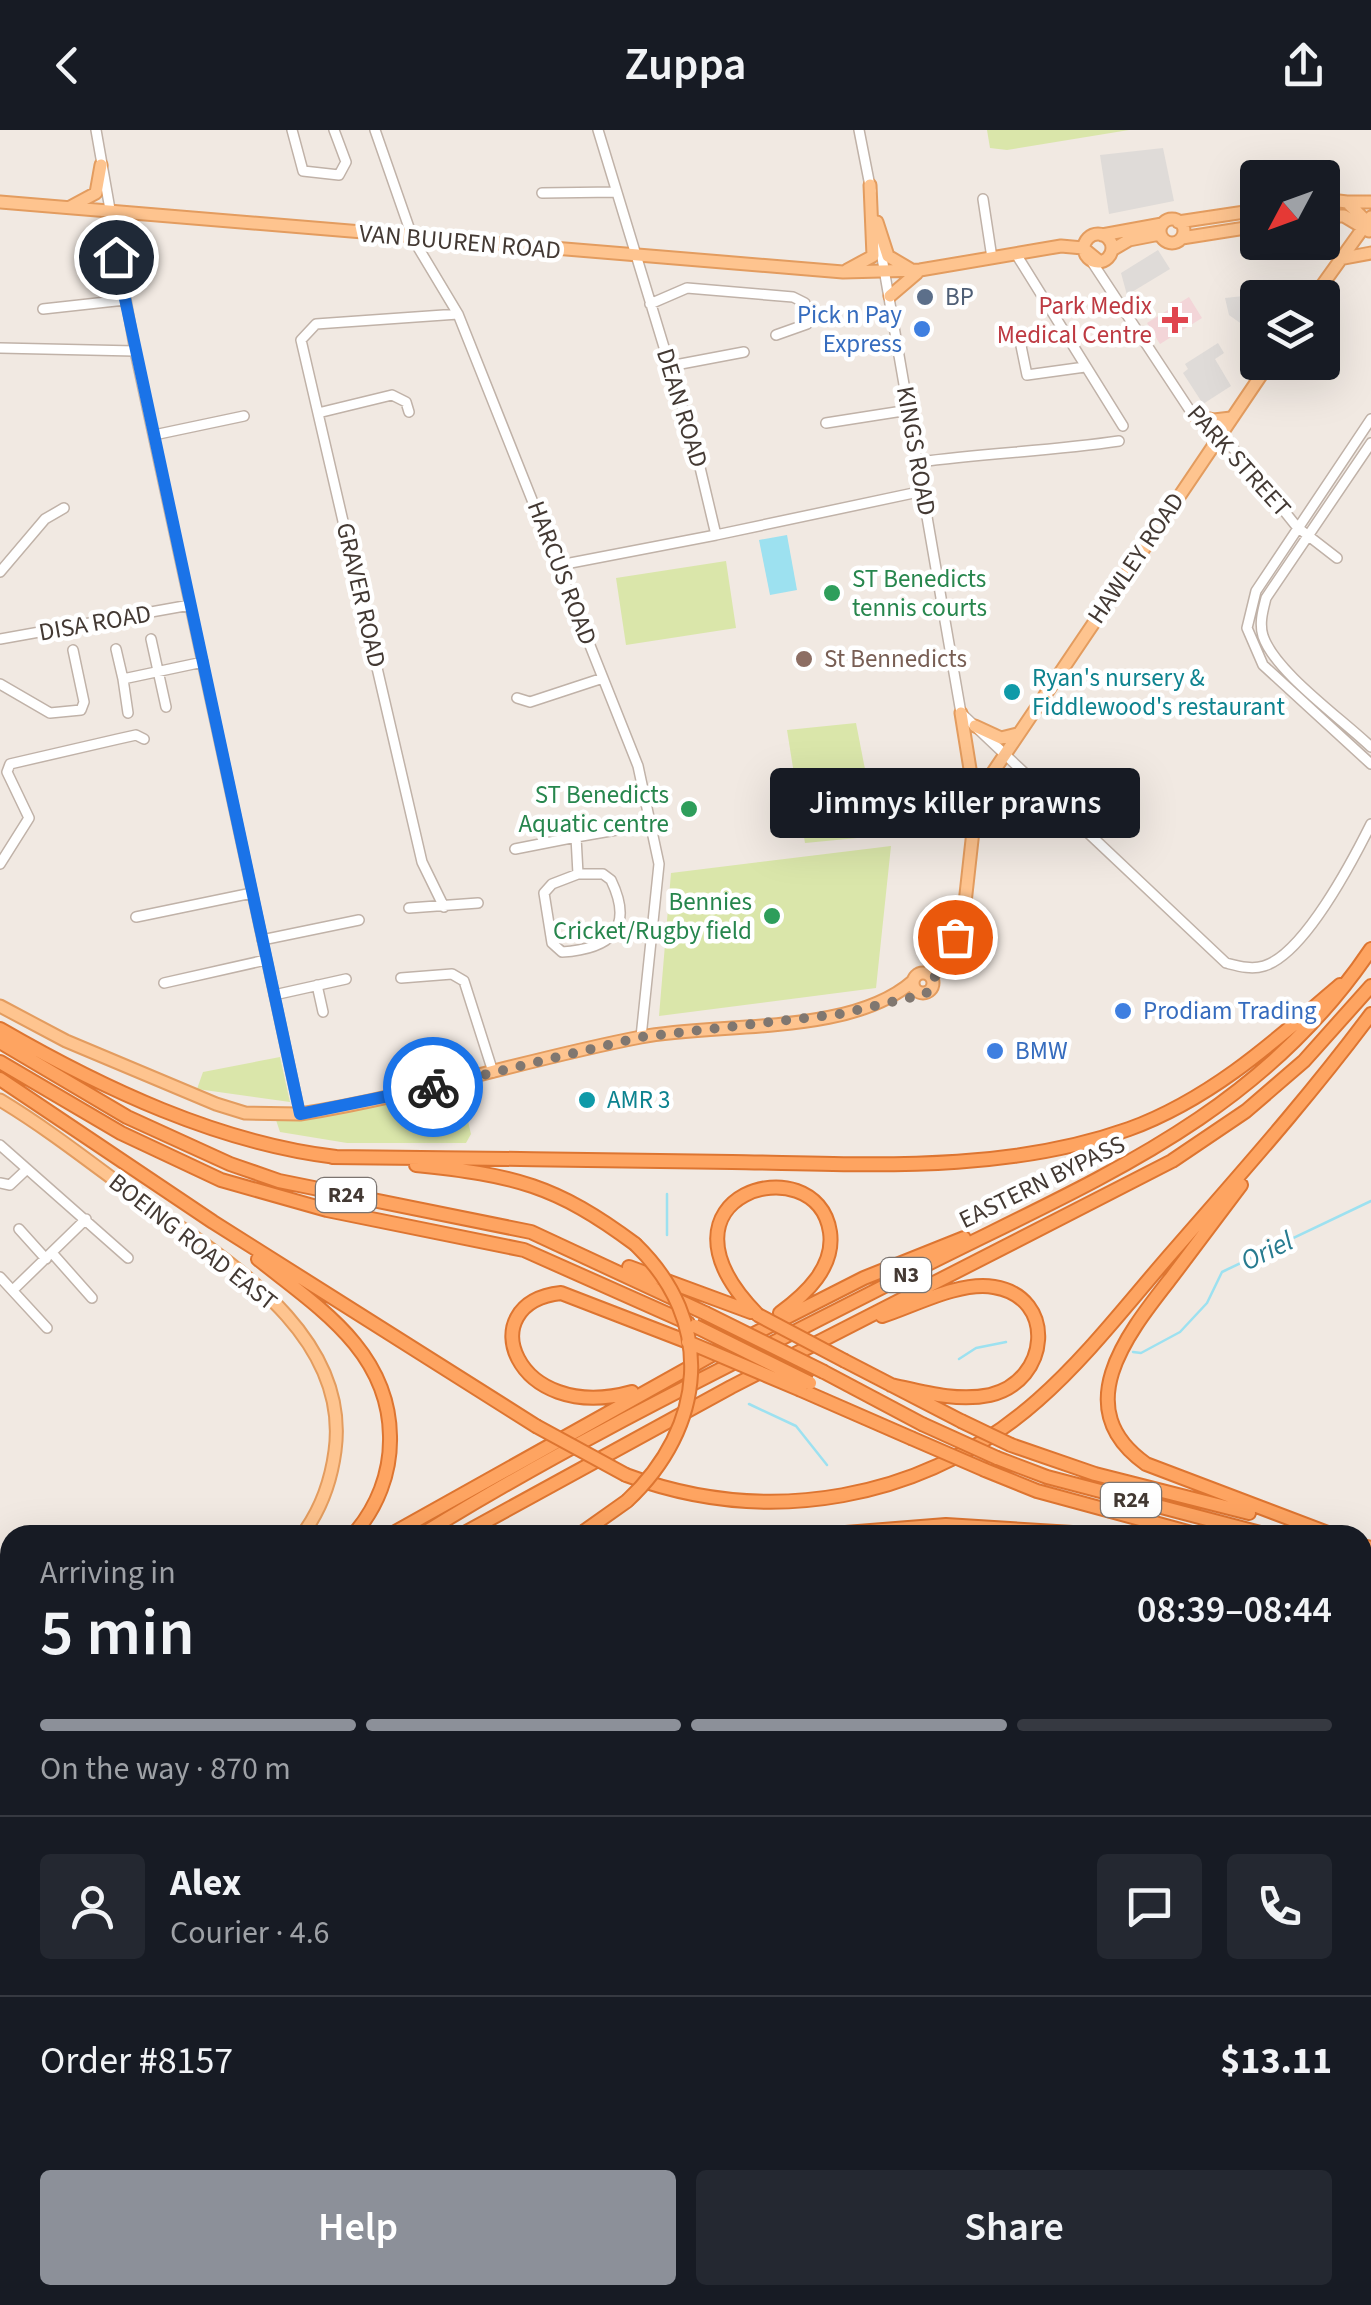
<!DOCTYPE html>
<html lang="en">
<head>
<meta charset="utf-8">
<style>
  body { margin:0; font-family:"Source Sans 3",sans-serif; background:#242831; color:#f1f3f6; height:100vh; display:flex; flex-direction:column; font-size:38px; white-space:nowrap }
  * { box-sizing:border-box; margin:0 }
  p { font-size:32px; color:#9ea1a6 }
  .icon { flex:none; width:55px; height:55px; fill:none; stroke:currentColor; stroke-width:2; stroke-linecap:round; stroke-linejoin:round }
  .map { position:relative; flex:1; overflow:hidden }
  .details { position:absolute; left:0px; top:1395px; width:1372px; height:780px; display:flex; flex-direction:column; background:#171b24; border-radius:30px 30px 0 0; box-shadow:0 10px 40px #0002 }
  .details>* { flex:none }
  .needle { width:65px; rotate:229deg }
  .buttons { position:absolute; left:1240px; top:30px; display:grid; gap:20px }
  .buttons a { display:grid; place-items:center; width:100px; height:100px; border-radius:10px; background:#171b24; box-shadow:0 10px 40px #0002; font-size:50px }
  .pin { position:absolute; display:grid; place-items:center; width:85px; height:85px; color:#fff; margin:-42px; border:5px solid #fff; border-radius:50%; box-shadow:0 2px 10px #0007 }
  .courier { position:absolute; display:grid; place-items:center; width:100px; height:100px; margin:-50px; border:8px solid #1a73e8; border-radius:50%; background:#fff; color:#222; box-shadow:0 2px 12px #0007 }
  .bubble { position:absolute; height:70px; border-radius:10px; background:#171b24; box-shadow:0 10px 40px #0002; font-size:32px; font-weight:600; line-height:70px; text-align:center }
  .headline em { font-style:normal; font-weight:600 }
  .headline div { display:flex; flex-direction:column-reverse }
  .headline { display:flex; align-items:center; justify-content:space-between; height:170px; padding:0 40px }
  h1 { font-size:65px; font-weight:600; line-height:75px }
  .bar { display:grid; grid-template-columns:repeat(4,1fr); gap:15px 10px; align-content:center; height:120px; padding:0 40px }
  .bar i { height:12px; border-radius:8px; background:#363941 }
  .bar .on { background:#8c9099 }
  .bar p { grid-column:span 4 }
  .line { display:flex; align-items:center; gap:25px; padding:0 40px; border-top:2px solid #363941 }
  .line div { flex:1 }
  .round { display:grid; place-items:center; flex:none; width:105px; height:105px; border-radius:10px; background:#242831 }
  .action { display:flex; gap:20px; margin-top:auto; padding:20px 40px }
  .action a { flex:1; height:115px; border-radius:10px; background:#8c9099; color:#fff; font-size:40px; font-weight:600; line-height:115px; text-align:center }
  .action a+a { background:#242831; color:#f1f3f6 }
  header { display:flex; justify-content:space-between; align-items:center; height:130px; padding:0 40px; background:#171b24; font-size:45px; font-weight:600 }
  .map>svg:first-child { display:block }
</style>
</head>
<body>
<header><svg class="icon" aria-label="back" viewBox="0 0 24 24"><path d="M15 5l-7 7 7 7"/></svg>Zuppa<svg class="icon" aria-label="share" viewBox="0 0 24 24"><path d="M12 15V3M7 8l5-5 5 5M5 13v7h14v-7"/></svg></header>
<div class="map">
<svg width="1371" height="2175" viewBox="0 0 1371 2175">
  <rect width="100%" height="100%" fill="#f1e9e2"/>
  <path fill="#f3d5d8" d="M 1189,167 L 1202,188 L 1160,214 L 1147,193 Z"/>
  <path fill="#dae6aa" d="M 987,0 L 1129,0 L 1007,20 L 990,18 Z
    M 726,431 L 736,498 L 626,515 L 616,448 Z
    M 856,593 L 878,706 L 805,713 L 787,600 Z
    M 891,716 L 876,858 L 659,886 L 671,743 Z
    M 280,927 L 290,972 L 197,959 L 203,942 Z
    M 452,950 L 460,957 L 471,1004 L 466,1013 L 347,1013 L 280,1002 L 276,990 L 335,985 Z
    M 1363,2143 L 1371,2146 L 1371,2175 L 1187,2175 L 1183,2165 L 1362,2165 Z"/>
  <path fill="#dfdbd8" d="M 1163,18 L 1174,71 L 1109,84 L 1100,25 Z
    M 1158,120 L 1170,139 L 1127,165 L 1121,143 Z
    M 1253,165 L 1257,178 L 1257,205 L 1229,185 L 1225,168 Z
    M 1218,213 L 1224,223 L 1215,229 L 1231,256 L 1203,274 L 1183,243 L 1188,239 L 1185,234 Z"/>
  <path fill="#9de1f0" d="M 787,405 L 797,460 L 770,465 L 759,410 Z"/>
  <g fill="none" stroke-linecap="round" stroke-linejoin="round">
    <path stroke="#9de1f0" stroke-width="2.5" d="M 667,1064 L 667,1105
      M 1133,1222 L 1141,1223 L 1180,1202 L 1207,1173 L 1222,1142 L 1371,1071
      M 959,1229 L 976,1218 L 1006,1212
      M 749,1274 L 796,1296 L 827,1335"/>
    <path stroke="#9de1f0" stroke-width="14" d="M 0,1940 L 10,1937
      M 1183,2165 L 1187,2175"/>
    <defs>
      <path id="minor" d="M 96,0 L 135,221 L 300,984
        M 292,0 L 303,41 L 339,45 L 346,32 L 334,0
        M 375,0 L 413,109 L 458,184 L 638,636 L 659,734 L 641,907
        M 859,0 L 871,61
        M 542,63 L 616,62
        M 983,69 L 992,128
        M 880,116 L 961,583 L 1226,833 C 1238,836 1251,840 1264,836 C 1304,824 1353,730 1371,694
        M 1016,124 L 1123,296
        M 1092,132 L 1193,285 L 1236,321 L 1297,397 L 1337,428
        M 650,174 L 687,158 L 793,167 L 805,173 L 807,194 L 776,205
        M 43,179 L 125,170
        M 1020,211 L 1027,245 L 1085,237
        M 0,218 L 135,221
        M 670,236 L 744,222
        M 318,283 L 392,265 L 406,272 L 409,282
        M 1371,289 L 1256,461 L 1247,498 L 1263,535 L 1371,634
        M 826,293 L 909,280
        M 154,305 L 244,286
        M 1371,313 L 1266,468 C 1263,480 1259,493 1263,506 C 1275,542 1342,589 1371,617
        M 919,332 C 987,323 1051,321 1119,311
        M 716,405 L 923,361
        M 560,435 L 716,405 L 698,329 L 598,0
        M 0,442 L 45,389 L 64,378
        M 0,509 L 190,475
        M 151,509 L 166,577
        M 116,519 L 123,549
        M 0,554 L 50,583 L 81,580 L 84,572 L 73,520
        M 517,568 L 530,572 L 603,548
        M 128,583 L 123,549 L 203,532
        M 515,719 L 576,707
        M 0,734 L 29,688 L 7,642 L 10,634 L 118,609 L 136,605 L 144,609
        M 578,744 L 603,744 L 611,750 C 635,800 609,819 562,822 L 552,813 L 544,763 L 552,754 Z
        M 578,744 L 576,707 L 651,694
        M 444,777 L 422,732 L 301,210 L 316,194 L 458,184
        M 409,778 L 478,773
        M 136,787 L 252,763
        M 262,810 L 359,790
        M 401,848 L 452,844 L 464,851 L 493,942
        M 164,853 L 266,830
        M 317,855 L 323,882
        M 274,865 L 346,849
        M 0,1015 L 128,1128
        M 0,1053 L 10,1055 L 27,1039
        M 19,1099 L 46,1129
        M 53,1124 L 92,1168
        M 0,1147 L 47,1198
        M 13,1160 L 86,1089
        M 0,1646 L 10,1639
        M 1362,1781 L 1371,1779
        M 1362,2136 L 1371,2138
        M 0,2172 L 4,2175
        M 121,2175 L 127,2165
        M 566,2175 L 567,2165"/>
      <path id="major" d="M 1322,69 L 1347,72 L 1371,96
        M 0,72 L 843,142 L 920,140 L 1061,116 L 1083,118 L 1100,132
        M 1347,72 L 1371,72
        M 70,77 L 96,63 L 101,35
        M 1322,86 L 1344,86 L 1369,101
        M1160 101a12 12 0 1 1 24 0a12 12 0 1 1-24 0Z
        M 877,92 L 888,126 L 910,139
        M 1178,92 L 1258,80
        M1084 118a14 14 0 1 1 28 0a14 14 0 1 1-28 0Z
        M 1102,105 L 1162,94
        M 1182,108 L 1258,96
        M 1112,120 L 1129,110 L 1160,104
        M 1339,129 L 1371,123
        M 847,140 L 873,126 L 870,55
        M 890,166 L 917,143
        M 1313,168 L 1371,87
        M 1193,285 L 1214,290 L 1231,288
        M 961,583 L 975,670
        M 975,596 L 1001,608 L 1017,604
        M913 853a10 10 0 1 1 20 0a10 10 0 1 1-20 0Z
        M 932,848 L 964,782 L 976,674 L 983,657 L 1270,232
        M 0,876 L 66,911 L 216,974 L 245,983 L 300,984 C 415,966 526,929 641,907 C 720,892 851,906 913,851
        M 0,970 C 50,1000 96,1037 143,1071 C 226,1130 351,1204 335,1321 C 331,1351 320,1381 302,1405
        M 1362,1475 L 1371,1477
        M 0,1791 L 10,1780"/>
      <path id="highway" d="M 0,899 C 102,958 218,1013 336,1027
        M 0,912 L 127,987 L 230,1034 L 279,1051 L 531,1102 L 705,1183
        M 0,932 L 121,1003 L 221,1050 L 327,1080 L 524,1120 L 688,1193
        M 0,949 L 213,1092 L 536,1296
        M 332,1027 C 465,1028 599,1030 732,1032 C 864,1034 1002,1044 1129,999 C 1211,969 1275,911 1340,855
        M 416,1035 C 514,1045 556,1055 635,1114
        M 1241,1055 C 1218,1086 1194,1117 1171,1148 C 1128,1203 1067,1278 1146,1334 L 1333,1405
        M 258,1129 C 318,1177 389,1221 390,1306 C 391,1343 377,1378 353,1405
        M 629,1137 L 751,1182
        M 758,1185 C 639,1064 817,1014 830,1102 C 835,1137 806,1164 780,1183
        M 882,1186 C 914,1176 959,1151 994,1157 C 1057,1167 1050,1251 990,1265 C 957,1272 923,1262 891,1255
        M 742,1210 L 864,1148 L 964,1108
        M 845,1231 L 961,1291
        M 824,1242 L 922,1294
        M 801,1260 L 911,1308
        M 632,1262 C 514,1295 470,1173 561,1163 L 688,1212
        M 1011,1315 L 1095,1344 L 1249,1383
        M 997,1328 L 1047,1347 L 1268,1405
        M 985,1340 L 1037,1361 L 1199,1405
        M 626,1345 C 768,1398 924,1371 1038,1270 C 1089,1225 1131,1169 1176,1118 C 1243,1041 1310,966 1371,884
        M 390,1405 L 719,1221
        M 421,1405 C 579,1307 749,1226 914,1141 C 1089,1052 1257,989 1371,819
        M 461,1405 L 731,1257 L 1172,1031 L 1246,981 L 1304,931 L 1371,856
        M 579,1405 L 627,1371
        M 820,1405 L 946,1395 L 1105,1405
        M 1362,1416 L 1371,1418
        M 1362,1429 L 1371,1431
        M 1362,1447 L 1371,1449
        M 0,1689 L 10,1680
        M 0,1725 L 10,1717"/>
    </defs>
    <use href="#minor" stroke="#c0b2a8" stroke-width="12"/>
    <use href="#major" stroke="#e39c5f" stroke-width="15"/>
    <use href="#highway" stroke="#dd7531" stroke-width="16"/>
    <use href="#minor" stroke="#fff" stroke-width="9"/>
    <use href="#major" stroke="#fec48f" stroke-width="11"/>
    <use href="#highway" stroke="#fea461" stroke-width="12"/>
    <defs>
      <path id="highway-bridge" d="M 705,1183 L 824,1242
        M 758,1185 L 845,1231
        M 695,1196 L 810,1253
        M 688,1212 L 801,1260
        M 961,1291 L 1011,1315
        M 922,1294 L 997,1328
        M 536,1296 L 626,1345
        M 911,1308 L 985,1340
        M 627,1371 C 706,1297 716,1192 635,1114"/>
    </defs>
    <use href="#highway-bridge" stroke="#dd7531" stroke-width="16" stroke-linecap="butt"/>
    <use href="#highway-bridge" stroke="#fea461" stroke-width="12"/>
  </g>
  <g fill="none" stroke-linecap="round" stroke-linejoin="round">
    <path stroke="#807770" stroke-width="10" stroke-dasharray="0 18" d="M 433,957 L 641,907 L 840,884 L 926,864 L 955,807"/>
    <path stroke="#1a73e8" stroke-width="12" d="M 116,127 L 300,984 L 433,957"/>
  </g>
  <circle fill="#5c6f8a" stroke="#fff" stroke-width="4" cx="925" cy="167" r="10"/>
  <path fill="#e0444e" stroke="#fff" stroke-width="4" d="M1170 175h10v10h10v10h-10v10h-10v-10h-10v-10h10z"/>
  <g fill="#3f7fe0" stroke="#fff" stroke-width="4">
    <circle cx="922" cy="199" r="10"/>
    <circle cx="1123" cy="881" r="10"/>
    <circle cx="995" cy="921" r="10"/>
  </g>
  <g fill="#2e9e5b" stroke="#fff" stroke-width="4">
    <circle cx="832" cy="463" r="10"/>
    <circle cx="689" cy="679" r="10"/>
    <circle cx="772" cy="786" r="10"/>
  </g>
  <circle fill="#8d6e63" stroke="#fff" stroke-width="4" cx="804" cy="529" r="10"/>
  <g fill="#0f9aa8" stroke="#fff" stroke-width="4">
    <circle cx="1012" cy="562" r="10"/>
    <circle cx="587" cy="970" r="10"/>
  </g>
  <g text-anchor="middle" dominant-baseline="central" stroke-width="9" stroke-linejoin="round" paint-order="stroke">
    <g fill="#fff" stroke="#7b7470" stroke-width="2.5">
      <rect x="316" y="1048" width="60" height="34" rx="8"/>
      <rect x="881" y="1128" width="50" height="34" rx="8"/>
      <rect x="1101" y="1353" width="60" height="34" rx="8"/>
    </g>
    <g font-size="22" font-weight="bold" fill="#433933">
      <text x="346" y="1065">R24</text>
      <text x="906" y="1145">N3</text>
      <text x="1131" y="1370">R24</text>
    </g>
    <g font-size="25" fill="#433933" stroke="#fff">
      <text transform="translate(460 112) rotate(5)">VAN BUUREN ROAD</text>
      <text transform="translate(682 278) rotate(73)">DEAN ROAD</text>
      <text transform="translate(916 321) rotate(80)">KINGS ROAD</text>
      <text transform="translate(1239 331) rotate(48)">PARK STREET</text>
      <text transform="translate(1136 428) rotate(-56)">HAWLEY ROAD</text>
      <text transform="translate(562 443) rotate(69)">HARCUS ROAD</text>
      <text transform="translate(361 465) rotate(77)">GRAVER ROAD</text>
      <text transform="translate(95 493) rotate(-10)">DISA ROAD</text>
      <text transform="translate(1042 1052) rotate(-26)">EASTERN BYPASS</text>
      <text transform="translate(193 1112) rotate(38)">BOEING ROAD EAST</text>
    </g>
    <g font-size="25" fill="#4e5e75" stroke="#fff" text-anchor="start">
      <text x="945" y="167">BP</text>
    </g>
    <g font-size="25" fill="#be3a42" stroke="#fff" text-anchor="end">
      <text x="1152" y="176">Park Medix<tspan x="1152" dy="29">Medical Centre</tspan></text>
    </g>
    <g font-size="25" fill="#366cbe" stroke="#fff" text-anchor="start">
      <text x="902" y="185" text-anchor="end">Pick n Pay<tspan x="902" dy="29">Express</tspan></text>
      <text x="1143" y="881">Prodiam Trading</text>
      <text x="1015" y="921">BMW</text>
    </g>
    <g font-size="25" fill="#27864d" stroke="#fff" text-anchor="end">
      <text x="852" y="449" text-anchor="start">ST Benedicts<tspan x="852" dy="29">tennis courts</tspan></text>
      <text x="669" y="665">ST Benedicts<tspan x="669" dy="29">Aquatic centre</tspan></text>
      <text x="752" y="772">Bennies<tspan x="752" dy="29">Cricket/Rugby field</tspan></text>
    </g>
    <g font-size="25" fill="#785e54" stroke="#fff" text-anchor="start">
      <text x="824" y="529">St Bennedicts</text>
    </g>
    <g font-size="25" fill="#0d838f" stroke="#fff" text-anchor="start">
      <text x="1032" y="548">Ryan's nursery &amp;<tspan x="1032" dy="29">Fiddlewood's restaurant</tspan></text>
      <text x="607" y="970">AMR 3</text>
    </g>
    <g font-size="28" font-style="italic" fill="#277b8f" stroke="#fff">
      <text transform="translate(1267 1121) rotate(-26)">Oriel</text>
    </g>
  </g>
</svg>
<div class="buttons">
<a><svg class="needle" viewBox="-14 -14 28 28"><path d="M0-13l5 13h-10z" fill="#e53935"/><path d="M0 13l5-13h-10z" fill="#9ea1a6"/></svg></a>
<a><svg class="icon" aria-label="layers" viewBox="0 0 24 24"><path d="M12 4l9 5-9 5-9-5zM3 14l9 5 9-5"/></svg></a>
</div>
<div class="pin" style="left:955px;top:807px;background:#ea580c"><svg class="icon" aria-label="bag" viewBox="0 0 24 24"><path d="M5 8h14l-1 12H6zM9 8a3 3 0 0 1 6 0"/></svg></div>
<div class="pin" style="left:116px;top:127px;background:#1f2937"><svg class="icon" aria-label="home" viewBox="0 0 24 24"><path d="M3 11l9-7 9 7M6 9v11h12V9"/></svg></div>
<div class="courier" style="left:433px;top:957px"><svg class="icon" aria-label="bike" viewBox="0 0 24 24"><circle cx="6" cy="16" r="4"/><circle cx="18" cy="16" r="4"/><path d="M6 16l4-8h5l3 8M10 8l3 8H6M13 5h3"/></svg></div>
<div class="bubble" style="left:770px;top:638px;width:370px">Jimmys killer prawns</div>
<section class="details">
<div class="headline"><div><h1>5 min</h1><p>Arriving in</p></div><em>08:39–08:44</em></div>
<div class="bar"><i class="on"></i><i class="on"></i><i class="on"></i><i></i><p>On the way · 870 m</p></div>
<div class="line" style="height:180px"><a class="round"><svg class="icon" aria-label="person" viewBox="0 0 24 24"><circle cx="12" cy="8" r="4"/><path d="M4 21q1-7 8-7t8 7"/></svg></a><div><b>Alex</b><p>Courier · 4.6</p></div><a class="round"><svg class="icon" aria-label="chat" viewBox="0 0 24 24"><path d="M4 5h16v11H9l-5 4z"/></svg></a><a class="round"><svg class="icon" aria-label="phone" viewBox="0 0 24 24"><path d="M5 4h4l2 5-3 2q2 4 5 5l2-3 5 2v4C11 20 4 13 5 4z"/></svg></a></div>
<div class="line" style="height:130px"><div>Order #8157</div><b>$13.11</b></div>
<div class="action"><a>Help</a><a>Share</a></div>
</section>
</div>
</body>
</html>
